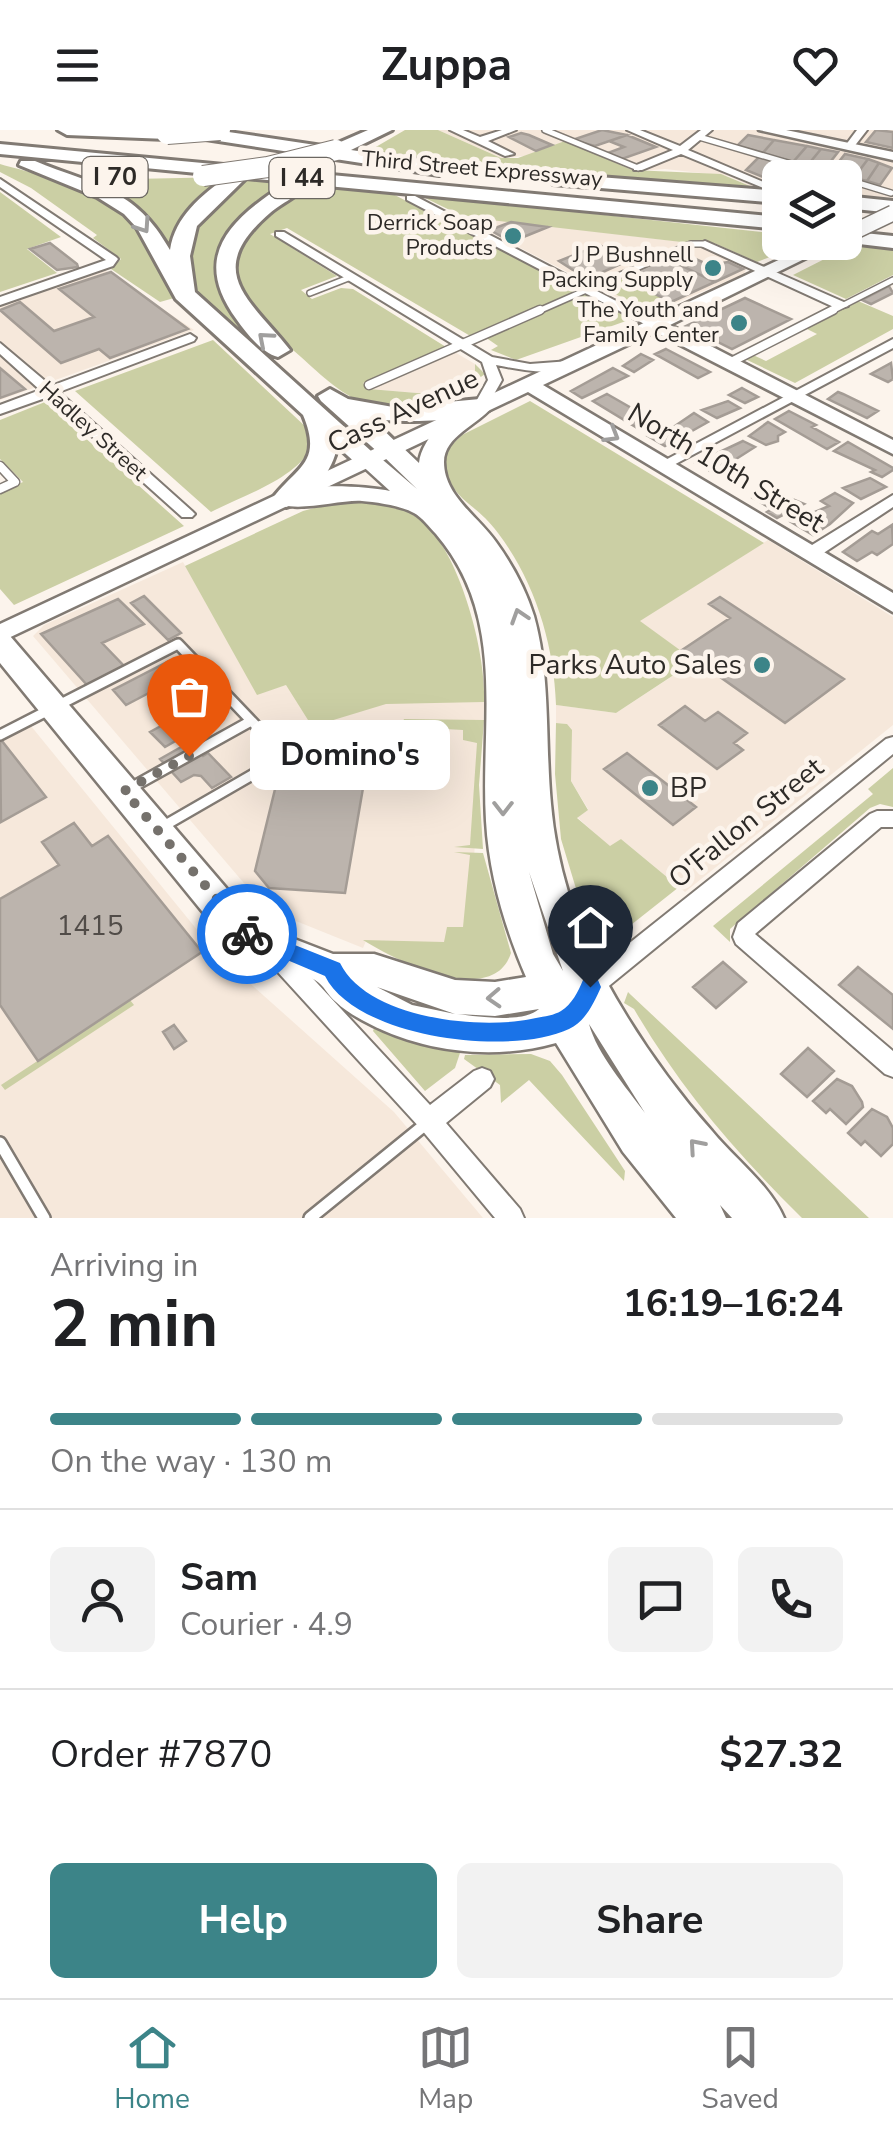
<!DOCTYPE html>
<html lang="en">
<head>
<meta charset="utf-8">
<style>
  body { margin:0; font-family:"Nunito Sans",sans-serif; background:#f2f2f2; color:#202124; height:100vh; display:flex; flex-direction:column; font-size:38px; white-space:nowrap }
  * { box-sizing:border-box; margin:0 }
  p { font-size:32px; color:#757577 }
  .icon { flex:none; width:55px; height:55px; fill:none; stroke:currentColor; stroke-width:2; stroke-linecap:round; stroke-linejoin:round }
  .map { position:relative; height:1088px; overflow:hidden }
  .panel { display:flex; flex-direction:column; background:#fff; flex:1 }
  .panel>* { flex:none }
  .tools { position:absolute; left:762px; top:30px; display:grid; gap:20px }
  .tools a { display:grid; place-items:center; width:100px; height:100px; border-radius:15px; background:#fff; box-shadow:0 10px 40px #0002; font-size:50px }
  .pin { position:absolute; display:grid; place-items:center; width:85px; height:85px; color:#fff; margin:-102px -42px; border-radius:50% 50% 50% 0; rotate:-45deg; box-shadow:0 0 10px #0007 }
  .pin .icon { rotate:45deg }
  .courier { position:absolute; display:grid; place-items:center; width:100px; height:100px; margin:-50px; border:8px solid #1a73e8; border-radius:50%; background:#fff; color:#222; box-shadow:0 2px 12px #0007 }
  .bubble { position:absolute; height:70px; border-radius:15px; background:#fff; box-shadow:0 10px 40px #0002; font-size:32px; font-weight:700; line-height:70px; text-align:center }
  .overview em { font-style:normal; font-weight:700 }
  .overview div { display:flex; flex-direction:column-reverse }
  .overview { display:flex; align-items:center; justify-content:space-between; height:170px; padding:0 50px }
  h1 { font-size:65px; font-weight:700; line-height:75px }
  .bar { display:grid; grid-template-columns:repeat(4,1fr); gap:15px 10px; align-content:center; height:120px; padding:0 50px }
  .bar i { height:12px; border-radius:8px; background:#e0e0e0 }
  .bar .current { background:#3c8488 }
  .bar p { grid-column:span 4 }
  .line { display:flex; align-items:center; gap:25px; padding:0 50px; border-top:2px solid #e0e0e0 }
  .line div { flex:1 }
  .round { display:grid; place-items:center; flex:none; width:105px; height:105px; border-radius:15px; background:#f2f2f2 }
  .action { display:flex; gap:20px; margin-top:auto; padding:20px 50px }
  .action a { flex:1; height:115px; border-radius:15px; background:#3c8488; color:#fff; font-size:40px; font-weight:700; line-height:115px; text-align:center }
  .action a+a { background:#f2f2f2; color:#202124 }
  header { display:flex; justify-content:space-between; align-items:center; height:130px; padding:0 50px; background:#fff; font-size:45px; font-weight:700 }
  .menu { display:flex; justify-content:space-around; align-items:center; height:140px; border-top:2px solid #e0e0e0; background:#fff; font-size:28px; color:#757577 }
  .menu a { display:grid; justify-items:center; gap:5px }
  .menu .current { color:#3c8488 }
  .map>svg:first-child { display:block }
</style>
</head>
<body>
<header><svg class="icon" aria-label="menu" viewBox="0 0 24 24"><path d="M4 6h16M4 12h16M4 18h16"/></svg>Zuppa<svg class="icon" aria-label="heart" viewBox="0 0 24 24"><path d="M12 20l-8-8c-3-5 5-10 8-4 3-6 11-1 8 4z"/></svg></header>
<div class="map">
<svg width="893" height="1088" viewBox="0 0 893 1088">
  <rect width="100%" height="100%" fill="#fcf4ec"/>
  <path fill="#f6e8db" d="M 438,0 L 893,0 L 893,72 L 845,68 L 845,48 L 780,48 L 780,62 L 762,61 L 728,46 L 665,39 L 640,41 L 524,26 L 501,28 Z
    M 468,86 L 690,113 L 709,111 L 757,132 L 747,137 L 744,144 L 649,184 L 462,88 Z
    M 105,140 L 194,200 L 0,270 L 0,176 Z
    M 446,217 L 475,234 L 476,242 L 429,264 L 369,259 L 362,253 Z
    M 768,410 L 893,487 L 893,595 L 685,762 L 621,709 L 610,717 L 577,687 L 588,679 L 571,651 L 567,594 L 556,593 L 556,575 L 616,583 L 694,532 L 639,491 Z
    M 183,432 L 257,564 L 286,555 L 485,562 L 468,818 L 366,811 L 363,818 L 266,779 L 33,506 L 44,495 Z
    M 31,596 L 216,823 L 394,982 L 483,1088 L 0,1088 L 0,612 Z"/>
  <path fill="#cbcfa4" d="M 405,0 L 438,0 L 501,28 L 518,28 L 565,11 L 632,40 L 721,44 L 762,61 L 362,25 Z
    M 0,34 C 51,49 113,56 143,105 C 155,124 162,148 174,168 L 160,172 L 111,139 L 121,129 L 93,108 L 97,105 L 31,58 L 0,42 Z
    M 229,47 L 184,84 L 167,118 L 135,76 L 104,57 L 84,50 Z
    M 247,49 L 292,53 L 218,127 C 210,167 240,194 265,220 C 246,206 226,193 209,176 C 161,129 201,77 247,49 Z
    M 310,55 L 389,62 L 579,161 L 472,207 L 287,98 L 270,104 L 337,146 L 301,160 L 312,169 L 341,158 L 353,159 L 446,217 L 363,253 L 369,259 L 429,264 L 475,242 L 475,234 L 485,244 C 457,266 403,281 370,274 C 345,269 320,244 301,227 C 283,211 258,195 246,174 C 215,120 267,79 310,55 Z
    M 0,62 L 61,107 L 27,119 L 57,143 L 0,162 Z
    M 419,65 L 780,104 L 780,112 L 807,113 L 757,132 L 714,113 L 690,113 L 464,87 Z
    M 856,113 L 893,117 L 893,145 L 846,169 L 793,145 Z
    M 622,147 L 671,172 L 647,180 L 601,157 Z
    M 584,163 L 627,186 L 626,191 L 516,230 L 491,220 L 498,216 L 485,207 Z
    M 858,171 L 893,186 L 893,199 L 795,253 L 745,229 L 753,225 L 766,231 L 817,204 L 805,198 Z
    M 213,210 L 307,298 L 314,313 C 299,348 244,365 211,382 L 75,261 Z
    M 530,271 L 764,413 L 640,491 L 695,531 L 616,583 L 556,575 C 554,514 535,452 498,403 C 472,368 452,375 441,325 L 462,305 Z
    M 45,272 L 184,396 L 14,475 L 0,459 L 0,362 L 23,352 L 0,329 L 0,290 Z
    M 341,371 C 368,371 401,373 423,392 C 460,423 487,525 484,572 L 386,574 L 317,595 L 308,590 L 286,555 L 257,565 L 185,436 L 303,381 Z
    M 404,589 L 484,590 L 479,655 L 483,719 L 454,717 L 470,715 L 477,613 L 463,610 L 463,600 L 409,597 L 404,609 L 398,603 Z
    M 556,593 L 567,594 L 572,600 L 571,651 L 588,680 L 577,688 L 610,716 L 621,709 L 679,757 L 598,821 L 594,818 L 561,709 L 555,644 Z
    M 893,638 L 893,677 L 880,674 L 870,678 L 730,799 L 730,812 L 713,796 L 873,664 L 868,659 Z
    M 454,722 L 483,723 L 511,823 C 493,880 393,829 363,810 L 444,812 L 447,797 L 463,797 L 470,725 Z
    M 628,862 L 631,865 L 869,1088 L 802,1088 C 737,1024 680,958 634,879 L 624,873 Z
    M 130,870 L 134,875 L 5,960 L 1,955 Z
    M 375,895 L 461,920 L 455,938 L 425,961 L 373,901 Z
    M 531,924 L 550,931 L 562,945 L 625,1041 L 624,1051 L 529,950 L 501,973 L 500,955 L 464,929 L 465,925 Z"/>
  <path fill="#bcb4ad" stroke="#a49c95" stroke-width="2.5" d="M 602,0 L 627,5 L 595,16 L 572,10 Z
    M 876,0 L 893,2 L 893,18 L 866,12 Z
    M 521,3 L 529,5 L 552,15 L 536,21 L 509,7 Z
    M 627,5 L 656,17 L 619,30 L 605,24 L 624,17 L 609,11 Z
    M 748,5 L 774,10 L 762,24 L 737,16 Z
    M 774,10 L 807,16 L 793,32 L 762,24 Z
    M 807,16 L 821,19 L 807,36 L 793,32 Z
    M 821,19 L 838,22 L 824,40 L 807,36 Z
    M 845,24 L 868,29 L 853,49 L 830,43 Z
    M 760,26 L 805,39 L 797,48 L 780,48 L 780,54 L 746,40 Z
    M 868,29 L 879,33 L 867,51 L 854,48 Z
    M 879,33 L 892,38 L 880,55 L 867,51 Z
    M 511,92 L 548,97 L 511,112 L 490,100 Z
    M 50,113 L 77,134 L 78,137 L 57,140 L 30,119 Z
    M 599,115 L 630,130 L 587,149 L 559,131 Z
    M 680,122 L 709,135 L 728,132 L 743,139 L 715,152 L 666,128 Z
    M 666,128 L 715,152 L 671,172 L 622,147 Z
    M 111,142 L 188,199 L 110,228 L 99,219 L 61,233 L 0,180 L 20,172 L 54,201 L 94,187 L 59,159 Z
    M 889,156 L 893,163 L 871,174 L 862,170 Z
    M 745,168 L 791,189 L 732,219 L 686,196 Z
    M 666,219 L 710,242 L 698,248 L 655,224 Z
    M 641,224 L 653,230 L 634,242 L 623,236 Z
    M 891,233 L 893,249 L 888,252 L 871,244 Z
    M 0,238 L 25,259 L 0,268 Z
    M 613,238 L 628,246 L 582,268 L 571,261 Z
    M 742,258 L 758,267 L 745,273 L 729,265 Z
    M 838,262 L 843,264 L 878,281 L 867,288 L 828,269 Z
    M 607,264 L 654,291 L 639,299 L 593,271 Z
    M 728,271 L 740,278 L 717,288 L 702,280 Z
    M 789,281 L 816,295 L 812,297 L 839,312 L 827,319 L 775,289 Z
    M 694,283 L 708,292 L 665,316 L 648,306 L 665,297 L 669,300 Z
    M 768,292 L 785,302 L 778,306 L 778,311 L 766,315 L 749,306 Z
    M 743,311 L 755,317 L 714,343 L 696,333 Z
    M 848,312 L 893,338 L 893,340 L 882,347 L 871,342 L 875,340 L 834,321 Z
    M 870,348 L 886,357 L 861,369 L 843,358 Z
    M 763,362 L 780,371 L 787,367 L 804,374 L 777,388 L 767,382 L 772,379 L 753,368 Z
    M 835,363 L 853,373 L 830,394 L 813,405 L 791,392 L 829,376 L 821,371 Z
    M 892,395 L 893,414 L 877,425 L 872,422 L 857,431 L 843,422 L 872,401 L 878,404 Z
    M 144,466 L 181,503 L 168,510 L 131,473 Z
    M 720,467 L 844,549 L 785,593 L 682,520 L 730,488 L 709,474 Z
    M 118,469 L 144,494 L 102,513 L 124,536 L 87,555 L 41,504 Z
    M 169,531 L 183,545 L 126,575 L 113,560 Z
    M 685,576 L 705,591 L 718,582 L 747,603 L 734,613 L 743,620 L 717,639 L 659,595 Z
    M 190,580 L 197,587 L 190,590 L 198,598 L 165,617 L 150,602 Z
    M 2,611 L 46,667 L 1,692 L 0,612 Z
    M 190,612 L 203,626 L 208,623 L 231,647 L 212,658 L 201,646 L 194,645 L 181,652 L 160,629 Z
    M 326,620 L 369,623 L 345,763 L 269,758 L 255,741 L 278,647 L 320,650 Z
    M 627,623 L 696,677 L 673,695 L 604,639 Z
    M 74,693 L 92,716 L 108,706 L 202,822 L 38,931 L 0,875 L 0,769 L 59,735 L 42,712 Z
    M 723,832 L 746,852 L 716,878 L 693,857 Z
    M 858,837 L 893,865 L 893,899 L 839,855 Z
    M 174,895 L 186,911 L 174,919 L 163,902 Z
    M 808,918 L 834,941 L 807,967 L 781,944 Z
    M 837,949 L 852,956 L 862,972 L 863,977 L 846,994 L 830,979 L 826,983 L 813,971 Z
    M 872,979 L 887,987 L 893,998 L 893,1014 L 881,1026 L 865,1011 L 861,1015 L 848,1003 Z"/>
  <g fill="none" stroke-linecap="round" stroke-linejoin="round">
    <defs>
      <path id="lane-far3" d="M 545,0 L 638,38
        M 699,7 L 839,48
        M 845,49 L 891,63
        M 310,163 L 351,147
        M 534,183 L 691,114 L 705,114
        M 828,183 L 893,150"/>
      <path id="lane-far2" d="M 729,233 L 833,180
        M 369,255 L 540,180
        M 0,336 L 15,352 L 0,359"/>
      <path id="lane-far1" d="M 0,605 L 178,514 L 285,626 L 162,697
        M 127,660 L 251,591"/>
      <path id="lane" d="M 0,1013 L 44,1088
        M 310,1088 L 427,993"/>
      <path id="street" d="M 450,0 L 463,0 L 480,7 L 502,0 L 516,0 L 488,11 L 514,24 L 505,26 Z
        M 627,0 L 640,0 L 680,16 L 701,0 L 712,0 L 688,20 L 775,57 L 766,59 L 681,24 L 642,40 L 634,40 L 634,36 L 673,20 Z
        M 857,0 L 867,0 L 853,18 L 847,18 L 845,16 Z
        M 0,49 L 116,127 L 118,129 L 113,136 L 0,175 L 0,167 L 106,130 L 0,57 Z
        M 407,66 L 415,66 L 662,195 L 652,198 L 407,70 Z
        M 276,102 L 284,102 L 492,227 L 530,234 L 570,231 L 576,235 C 554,247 521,240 496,235 L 502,250 L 485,280 L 475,280 L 473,277 L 488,250 L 482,232 L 276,106 Z
        M 705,111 L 846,173 L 848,176 L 838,179 L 701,116 L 699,114 Z
        M 190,204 L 196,208 L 194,211 L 59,262 L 192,381 L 195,384 L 192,387 L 182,387 L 48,267 L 0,284 L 0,275 L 40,260 L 0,224 L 0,213 L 51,256 Z
        M 893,209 L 893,218 L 668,338 L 663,339 L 656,335 Z
        M 893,365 L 893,377 L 816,428 L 804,428 L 802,424 L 804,420 Z
        M 893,607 L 893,624 L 599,864 L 591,867 L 583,864 L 580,857 L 583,850 L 886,609 Z
        M 877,681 L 893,681 L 893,697 L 881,697 L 755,804 L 893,921 L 893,947 L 885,944 L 736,814 L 733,807 L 738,793 L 870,684 Z
        M 272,811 L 280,813 L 430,975 L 474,941 L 482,938 L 490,941 L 494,949 L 490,957 L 446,993 L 520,1079 L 524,1088 L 495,1088 L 421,999 L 264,827 L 261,820 L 264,813 Z"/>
      <path id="secondary" d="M 759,0 L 786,0 L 893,22 L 893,30 Z
        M 817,112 L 839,112 L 670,195 L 893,310 L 893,324 L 655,202 L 543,255 L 893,463 L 893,482 L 528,262 L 0,512 L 0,494 Z"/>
      <path id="primary" d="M 480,270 L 492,277 C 478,295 444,306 444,332 C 444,366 478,386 496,412 C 512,434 526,460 534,486 C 551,547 545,611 551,674 C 556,733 575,795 604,847 C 634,902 670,954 712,1001 C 735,1029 770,1055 784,1088 L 732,1088 L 720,1075 L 726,1088 L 676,1088 L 623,1022 L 556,913 C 492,931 420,922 362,890 C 353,885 343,879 336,872 C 328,866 324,855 315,850 C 281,832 251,827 219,802 L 0,533 L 0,503 L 10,506 L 245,780 L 271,800 L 333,824 L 374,824 L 455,850 L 495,852 L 526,847 C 505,798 489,745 486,691 C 480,592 508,488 436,404 C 430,398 422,387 414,383 C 402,376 376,372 362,371 C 340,369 287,386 273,369 C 289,351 366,356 390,361 L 356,330 L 368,323 L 377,325 L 417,359 L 381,324 L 378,319 L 381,314 L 399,314 L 419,333 C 422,307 454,276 480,270 ZM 529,742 L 563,841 L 553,824 ZM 377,857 L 455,884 L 412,875 ZM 539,879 C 524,893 481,887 457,884 L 495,886 ZM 589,894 L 645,983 C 626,957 597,924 589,894 Z"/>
      <path id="highway" d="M 58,0 L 172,0 L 176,4 L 167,9 L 67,5 Z
        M 215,0 L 329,17 L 368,0 L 392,0 L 351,20 L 439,33 L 448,39 L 439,45 L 186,6 L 177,1 Z
        M 0,14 L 780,87 L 780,99 L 306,54 C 300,66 281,73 270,83 C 201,142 251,170 290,220 L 278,227 C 262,223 247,204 237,190 C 189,125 232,88 288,52 L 246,48 L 197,96 L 190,126 L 195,162 L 381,330 L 368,338 L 359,336 L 337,316 C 334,340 310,371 286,377 L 272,369 C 297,336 323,333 303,285 L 176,169 L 137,98 L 124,84 L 97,67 L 19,35 L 21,31 L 35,31 C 95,56 135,57 170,120 C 175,86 202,65 228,46 L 0,24 Z
        M 560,44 L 780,61 L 780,73 L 553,54 L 550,50 Z
        M 845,66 L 893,71 L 893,83 L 845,78 Z
        M 845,101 L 893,106 L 893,118 L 842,112 Z
        M 330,259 L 348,269 L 393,277 L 480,269 L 493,277 C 477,293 394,293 371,288 L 403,319 L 390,327 L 381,325 L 321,271 L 318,266 Z"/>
    </defs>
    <use href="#lane-far3" stroke="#817a73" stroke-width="8"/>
    <use href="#lane-far2" stroke="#817a73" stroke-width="11"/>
    <use href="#lane-far1" stroke="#817a73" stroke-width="14"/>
    <use href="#lane" stroke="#817a73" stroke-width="16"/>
    <use href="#street" stroke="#817a73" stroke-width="4"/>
    <use href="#secondary" stroke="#817a73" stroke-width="5"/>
    <use href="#primary" stroke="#817a73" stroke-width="5"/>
    <use href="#highway" stroke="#817a73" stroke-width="6"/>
    <use href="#lane-far3" stroke="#fff" stroke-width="5"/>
    <use href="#lane-far2" stroke="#fff" stroke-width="8"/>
    <use href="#lane-far1" stroke="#fff" stroke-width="9"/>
    <use href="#lane" stroke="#fff" stroke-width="11"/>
    <use href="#street" fill="#fff" fill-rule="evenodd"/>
    <use href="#secondary" fill="#fff" fill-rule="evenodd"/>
    <use href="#primary" fill="#fff" fill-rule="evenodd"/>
    <use href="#highway" fill="#fff" fill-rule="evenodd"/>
    <defs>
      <path id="secondary-bridge" d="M 845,106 L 893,83"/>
      <path id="highway-bridge" d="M 167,4 L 220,0
        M 203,46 L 268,37 L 336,20"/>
    </defs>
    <use href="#secondary-bridge" stroke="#817a73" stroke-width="18" stroke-linecap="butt"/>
    <use href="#highway-bridge" stroke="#817a73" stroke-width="22" stroke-linecap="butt"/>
    <use href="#secondary-bridge" stroke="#fff" stroke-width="15"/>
    <use href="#highway-bridge" stroke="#fff" stroke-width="20"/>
  </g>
  <defs><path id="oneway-chevron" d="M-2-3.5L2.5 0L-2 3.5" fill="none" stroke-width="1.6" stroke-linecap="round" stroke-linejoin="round" transform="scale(2.5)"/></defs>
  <g stroke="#a09f9e">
    <use href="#oneway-chevron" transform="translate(143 96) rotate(56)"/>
    <use href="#oneway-chevron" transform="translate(265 209) rotate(-139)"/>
    <use href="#oneway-chevron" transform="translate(612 305) rotate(31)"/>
    <use href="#oneway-chevron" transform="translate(519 486) rotate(-108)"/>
    <use href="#oneway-chevron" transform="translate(503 678) rotate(90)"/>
    <use href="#oneway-chevron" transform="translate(494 868) rotate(177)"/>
    <use href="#oneway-chevron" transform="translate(696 1016) rotate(-131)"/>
  </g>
  <path fill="#1a73e8" d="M 247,796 L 340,833 C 367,888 477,900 531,889 C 540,887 553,886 561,881 C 572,874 578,862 583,850 L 598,850 L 601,857 C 594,873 585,892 569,899 C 510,927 356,908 325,846 L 240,810 L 240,798 Z"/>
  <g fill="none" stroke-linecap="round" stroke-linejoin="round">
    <path stroke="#75716c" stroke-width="10" stroke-dasharray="0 18" d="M 189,626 L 124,661 L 247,804"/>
  </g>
  <g fill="#3c8488" stroke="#fcf4ec" stroke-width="4">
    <circle cx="513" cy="106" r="10"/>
    <circle cx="713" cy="138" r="10"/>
    <circle cx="739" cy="193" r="10"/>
    <circle cx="762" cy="535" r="10"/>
    <circle cx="650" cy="658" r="10"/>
  </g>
  <g text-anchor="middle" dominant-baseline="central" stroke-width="9" stroke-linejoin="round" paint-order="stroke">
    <g font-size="22" fill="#2d2a27" stroke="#fcf4ec">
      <text transform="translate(482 39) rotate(5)">Third Street Expressway</text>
      <text transform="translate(93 301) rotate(42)">Hadley Street</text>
    </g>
    <g font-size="22" fill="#2d2a27" stroke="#fcf4ec" text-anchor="end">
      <text x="493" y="93">Derrick Soap<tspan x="493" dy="25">Products</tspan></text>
      <text x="693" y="125">J P Bushnell<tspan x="693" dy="25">Packing Supply</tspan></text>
      <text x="719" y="180">The Youth and<tspan x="719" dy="25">Family Center</tspan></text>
    </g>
    <g fill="#fcf4ec" stroke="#6b6762" stroke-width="2.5">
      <rect x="82.5" y="27" width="65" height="40" rx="8"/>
      <rect x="269.5" y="28" width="65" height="40" rx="8"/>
    </g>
    <g font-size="25" font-weight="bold" fill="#2d2a27">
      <text x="115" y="47">I 70</text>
      <text x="302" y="48">I 44</text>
    </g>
    <g font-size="28" fill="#2d2a27" stroke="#fcf4ec">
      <text transform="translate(403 281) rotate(-25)">Cass Avenue</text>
      <text transform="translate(726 338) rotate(31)">North 10th Street</text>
      <text transform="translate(746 693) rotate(-39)">O'Fallon Street</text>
    </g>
    <g font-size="28" fill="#2d2a27" stroke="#fcf4ec" text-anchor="end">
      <text x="742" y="535">Parks Auto Sales</text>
      <text x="670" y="658" text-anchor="start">BP</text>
    </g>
    <g font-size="28" fill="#514c48">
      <text x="90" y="796">1415</text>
    </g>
  </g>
</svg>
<div class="tools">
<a><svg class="icon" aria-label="layers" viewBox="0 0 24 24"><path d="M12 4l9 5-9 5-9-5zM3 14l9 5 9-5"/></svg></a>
</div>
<div class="pin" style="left:189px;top:626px;background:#ea580c"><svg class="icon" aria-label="bag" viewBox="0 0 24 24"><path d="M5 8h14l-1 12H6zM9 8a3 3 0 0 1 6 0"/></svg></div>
<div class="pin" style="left:590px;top:857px;background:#1f2937"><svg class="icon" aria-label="home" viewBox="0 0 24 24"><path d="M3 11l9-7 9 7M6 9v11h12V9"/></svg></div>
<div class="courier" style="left:247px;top:804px"><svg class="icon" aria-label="bike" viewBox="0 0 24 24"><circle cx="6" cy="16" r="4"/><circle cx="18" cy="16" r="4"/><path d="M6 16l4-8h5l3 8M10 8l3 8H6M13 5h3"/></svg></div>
<div class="bubble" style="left:250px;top:590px;width:200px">Domino's</div>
</div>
<section class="panel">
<div class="overview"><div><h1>2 min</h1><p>Arriving in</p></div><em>16:19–16:24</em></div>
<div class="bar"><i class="current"></i><i class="current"></i><i class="current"></i><i></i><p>On the way · 130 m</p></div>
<div class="line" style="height:180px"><a class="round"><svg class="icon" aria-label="person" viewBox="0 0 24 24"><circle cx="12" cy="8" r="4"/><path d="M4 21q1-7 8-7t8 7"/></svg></a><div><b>Sam</b><p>Courier · 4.9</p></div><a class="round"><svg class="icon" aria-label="chat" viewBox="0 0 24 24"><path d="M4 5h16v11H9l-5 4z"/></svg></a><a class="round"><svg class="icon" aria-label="phone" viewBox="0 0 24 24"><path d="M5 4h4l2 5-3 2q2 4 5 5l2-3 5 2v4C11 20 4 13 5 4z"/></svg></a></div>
<div class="line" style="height:130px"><div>Order #7870</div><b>$27.32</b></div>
<div class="action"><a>Help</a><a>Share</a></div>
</section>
<nav class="menu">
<a class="current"><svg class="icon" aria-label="home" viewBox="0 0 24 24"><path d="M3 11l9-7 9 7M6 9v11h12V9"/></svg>Home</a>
<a><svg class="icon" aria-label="map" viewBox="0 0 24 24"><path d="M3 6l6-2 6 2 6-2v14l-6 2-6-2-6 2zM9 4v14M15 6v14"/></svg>Map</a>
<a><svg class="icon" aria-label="saved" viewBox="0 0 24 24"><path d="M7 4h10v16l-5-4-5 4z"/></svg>Saved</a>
</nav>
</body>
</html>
